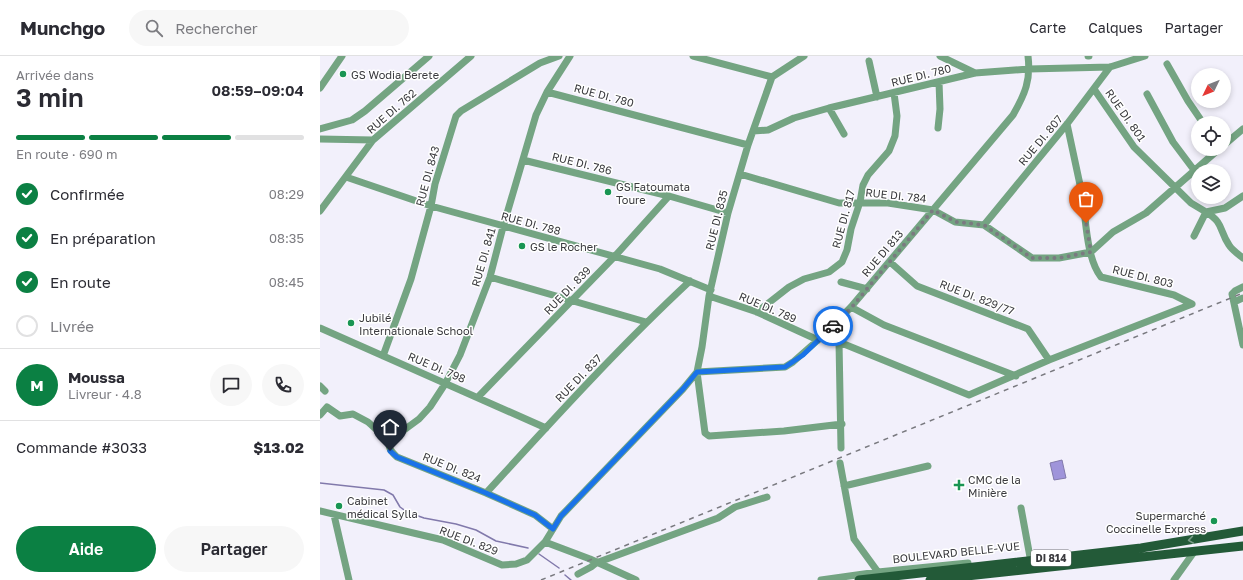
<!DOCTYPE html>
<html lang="fr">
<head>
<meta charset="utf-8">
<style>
  body { margin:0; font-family:"Golos Text",sans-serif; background:#f7f7f7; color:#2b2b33; height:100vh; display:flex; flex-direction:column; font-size:15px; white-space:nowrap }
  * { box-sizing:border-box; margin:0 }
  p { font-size:13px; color:#7c7c81 }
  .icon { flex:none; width:22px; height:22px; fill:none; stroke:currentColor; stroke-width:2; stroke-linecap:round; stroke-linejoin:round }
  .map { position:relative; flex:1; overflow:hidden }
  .panel { display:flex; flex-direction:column; background:#fff; width:320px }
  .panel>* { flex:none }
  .needle { width:26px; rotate:227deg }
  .tools { position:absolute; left:871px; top:12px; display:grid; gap:8px }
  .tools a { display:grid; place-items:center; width:40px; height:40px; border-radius:50%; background:#fff; box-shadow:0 2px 6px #0003; font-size:20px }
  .pin { position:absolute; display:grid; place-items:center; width:34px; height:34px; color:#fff; margin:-41px -17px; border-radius:50% 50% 50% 0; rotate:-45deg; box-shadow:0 0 4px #0007 }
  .pin .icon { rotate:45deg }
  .courier { position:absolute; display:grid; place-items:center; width:40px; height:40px; margin:-20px; border:3px solid #1a73e8; border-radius:50%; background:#fff; color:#222; box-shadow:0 1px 5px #0007 }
  .head em { font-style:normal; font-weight:600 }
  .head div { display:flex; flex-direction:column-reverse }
  .head { display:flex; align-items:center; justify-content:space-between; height:68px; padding:0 16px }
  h1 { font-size:26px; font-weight:600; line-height:30px }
  .bar { display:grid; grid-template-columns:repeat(4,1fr); gap:6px 4px; align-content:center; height:48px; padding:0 16px }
  .bar i { height:5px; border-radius:3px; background:#e1e1e2 }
  .bar .on { background:#0b8043 }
  .bar p { grid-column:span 4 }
  .line { display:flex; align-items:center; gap:10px; padding:0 16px; border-top:1px solid #e1e1e2 }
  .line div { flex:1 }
  .round { display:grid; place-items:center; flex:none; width:42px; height:42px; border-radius:21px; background:#f7f7f7 }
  ol { padding:0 16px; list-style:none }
  li { display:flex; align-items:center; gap:12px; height:44px }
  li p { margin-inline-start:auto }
  li .icon { padding:4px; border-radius:50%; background:#0b8043; color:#fff; stroke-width:4 }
  li:last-child { color:#7c7c81 }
  li i { width:22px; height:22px; border:2px solid #e1e1e2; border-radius:50% }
  .action { display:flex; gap:8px; margin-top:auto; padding:8px 16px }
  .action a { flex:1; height:46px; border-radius:24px; background:#0b8043; color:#fff; font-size:16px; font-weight:600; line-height:46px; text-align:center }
  .action a+a { background:#f7f7f7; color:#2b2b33 }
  header { display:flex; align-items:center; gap:24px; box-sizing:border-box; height:56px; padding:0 20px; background:#fff; border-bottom:1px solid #e1e1e2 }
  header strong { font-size:19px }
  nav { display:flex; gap:22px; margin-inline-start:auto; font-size:14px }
  .search { width:280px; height:36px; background:#f7f7f7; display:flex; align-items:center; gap:10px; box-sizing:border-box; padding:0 14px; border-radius:22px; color:#7c7c81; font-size:15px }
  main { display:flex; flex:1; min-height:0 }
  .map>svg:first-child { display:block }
</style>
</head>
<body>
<header>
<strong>Munchgo</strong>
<div class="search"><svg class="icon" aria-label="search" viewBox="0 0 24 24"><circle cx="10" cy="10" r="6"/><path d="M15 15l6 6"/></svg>Rechercher</div>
<nav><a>Carte</a><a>Calques</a><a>Partager</a></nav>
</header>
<main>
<section class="panel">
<div class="head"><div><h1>3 min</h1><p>Arrivée dans</p></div><em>08:59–09:04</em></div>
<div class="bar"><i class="on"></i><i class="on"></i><i class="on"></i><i></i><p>En route · 690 m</p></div>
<ol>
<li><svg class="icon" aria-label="check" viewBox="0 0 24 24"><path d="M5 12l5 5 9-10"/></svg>Confirmée<p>08:29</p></li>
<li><svg class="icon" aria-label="check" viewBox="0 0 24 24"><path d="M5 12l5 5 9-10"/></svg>En préparation<p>08:35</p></li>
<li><svg class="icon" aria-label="check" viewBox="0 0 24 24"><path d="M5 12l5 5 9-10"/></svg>En route<p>08:45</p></li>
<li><i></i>Livrée</li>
</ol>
<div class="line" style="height:72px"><b class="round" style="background:#0b8043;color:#fff">M</b><div><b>Moussa</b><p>Livreur · 4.8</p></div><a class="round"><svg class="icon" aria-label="chat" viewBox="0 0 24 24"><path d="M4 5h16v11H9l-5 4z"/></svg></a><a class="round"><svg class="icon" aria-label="phone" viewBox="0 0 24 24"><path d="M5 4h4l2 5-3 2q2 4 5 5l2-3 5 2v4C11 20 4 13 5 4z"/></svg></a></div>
<div class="line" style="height:52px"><div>Commande #3033</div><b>$13.02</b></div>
<div class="action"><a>Aide</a><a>Partager</a></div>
</section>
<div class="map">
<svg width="923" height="524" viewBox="0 0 923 524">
  <rect width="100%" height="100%" fill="#f2f0fb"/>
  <path fill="#9f94da" stroke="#8179ab" d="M 742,404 L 746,422 L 734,424 L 730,407 Z"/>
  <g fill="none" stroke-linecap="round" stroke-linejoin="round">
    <path stroke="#8179ab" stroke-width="1.5" d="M 0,427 L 64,434 L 73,439 L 80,451 L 87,456 L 104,462 L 136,468 L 156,474 L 176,485 L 208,492
      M 219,498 L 239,512
      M 245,519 L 251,524"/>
    <path stroke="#74a482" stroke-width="7" d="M 373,0 L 452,21 L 484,0
      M 620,0 L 655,17
      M 768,0 L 769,0
      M 549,5 L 557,41
      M 847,8 L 868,45 L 883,67
      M 452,21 L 428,89 L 408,157 L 389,240 L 382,291 L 377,316 L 385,377 L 389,380 L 464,375 L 522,368
      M 0,32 L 22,0
      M 774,33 L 814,91 L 871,147 L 886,156 L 905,152 L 923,140
      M 227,36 L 428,89
      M 827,38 L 853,86 L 874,114
      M 509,52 L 524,78
      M 747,68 C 752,91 757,114 762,138 C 766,162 766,202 781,221 L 854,239 L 872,248
      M 618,72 L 620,53 L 619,26
      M 0,73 L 32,64 L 45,55 L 109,0
      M 433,75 L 448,74 L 474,62 L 509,52 L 655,17 L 709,13 L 790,11 L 825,0
      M 0,83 L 53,84
      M 904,89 L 923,73
      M 203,104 L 349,140 L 408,157
      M 420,118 L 519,147 L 568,147 L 613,154 L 635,166 L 664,169 L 712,202 L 739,202 L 771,196 L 793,176 L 826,157 L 899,93
      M 26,121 L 111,150 L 340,213 L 391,234
      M 0,155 L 53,84 L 151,0
      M 664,169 L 747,68 L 790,11
      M 874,180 L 886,156 C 904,167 899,174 909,189 C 912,194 918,198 923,202
      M 570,206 L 597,230 L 708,273 L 729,304
      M 170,221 L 326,266
      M 521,226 L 547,233
      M 923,231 L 915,235 L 912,238 L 923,289
      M 389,240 L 437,256 L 498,284
      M 914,246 L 923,242
      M 531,251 L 564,269 L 696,320
      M 437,256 L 469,231 L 484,223 L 509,216 L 522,206 L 527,194 L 531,173 L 540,146 L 543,129 L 548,119 L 569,95 L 575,80 L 577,60 L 574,37
      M 0,272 L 226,372
      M 507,276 L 519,286 L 649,339 L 729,304 L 872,248
      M 519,286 L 521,392
      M 63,300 L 91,223 L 111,150 L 115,128 L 136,60 L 141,55 L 220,7 L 239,0
      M 377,316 L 465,311 L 473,306 L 507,276 L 531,251 L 693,59 C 705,38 711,24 708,0
      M 0,330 L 5,335
      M 158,341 L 295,200 L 349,140
      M 0,359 L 7,351 L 20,360 L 33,358 L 48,366 L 69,385
      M 520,407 L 534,483 L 558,516
      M 524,430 L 608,410
      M 166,437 C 232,365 298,292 370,225
      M 701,452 L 710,501
      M 0,455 L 123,484 L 182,509 L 196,508 L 207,504 L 225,486 L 241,460 L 363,333 L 377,316
      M 14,459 L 29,524
      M 233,473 L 215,459 L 166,437 L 77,401 C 72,396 68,393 69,385 L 99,363 L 110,351 L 125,328 L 140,299 L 170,221 L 183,171 L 216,59 L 227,36 L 250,0
      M 225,486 L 270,503 L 316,524
      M 258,518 L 271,511 L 276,507 L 398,462 L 415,451 L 447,441
      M 501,524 L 558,516 L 648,507
      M 854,524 L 874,496"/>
    <path stroke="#235a38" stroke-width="9" d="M 539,524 L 821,492 L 923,475
      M 610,524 L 923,490"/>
    <path stroke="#79797f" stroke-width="1.5" stroke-dasharray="5 5" stroke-linecap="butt" d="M 221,524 L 923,237"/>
  </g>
  <defs><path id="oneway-chevron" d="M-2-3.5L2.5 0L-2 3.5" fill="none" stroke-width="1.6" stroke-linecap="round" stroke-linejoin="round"/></defs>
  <use stroke="#7b9c88" href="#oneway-chevron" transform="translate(871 484) rotate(172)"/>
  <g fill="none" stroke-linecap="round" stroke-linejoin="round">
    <path stroke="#7a7a80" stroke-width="4" stroke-dasharray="0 7.2" d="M 513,270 L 531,252 L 613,154 L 636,166 L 664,169 L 712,202 L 739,202 L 771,196 L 766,167"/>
    <path stroke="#1a73e8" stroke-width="5" d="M 70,395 L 77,401 L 166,437 L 215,459 L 233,473 L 241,460 L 363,333 L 377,316 L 465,311 L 483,299 L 513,270"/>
  </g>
  <g fill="#199553" stroke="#fff" stroke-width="1.5">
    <circle cx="23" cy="18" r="4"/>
    <circle cx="288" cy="136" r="4"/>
    <circle cx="202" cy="190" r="4"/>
    <circle cx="31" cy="267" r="4"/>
    <path d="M637 423h4v4h4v4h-4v4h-4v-4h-4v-4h4z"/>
    <circle cx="19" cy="450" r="4"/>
    <circle cx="894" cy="465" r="4"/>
  </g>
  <g text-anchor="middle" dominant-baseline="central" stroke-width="3" stroke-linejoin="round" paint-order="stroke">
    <rect fill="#fff" stroke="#757578" stroke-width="1" x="711" y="494" width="40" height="16" rx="3"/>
    <g font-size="10" font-weight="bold" fill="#3a3a3e">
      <text x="731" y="502">DI 814</text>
    </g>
    <g font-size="11" fill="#3a3a3e" stroke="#fff" text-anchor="start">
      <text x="31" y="18">GS Wodia Berete</text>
      <text x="296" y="130">GS Fatoumata<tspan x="296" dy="13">Toure</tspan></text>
      <text x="210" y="190">GS le Rocher</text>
      <text x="39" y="261">Jubilé<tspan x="39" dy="13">Internationale School</tspan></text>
      <text x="648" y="423">CMC de la<tspan x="648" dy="13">Minière</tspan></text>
      <text x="27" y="444">Cabinet<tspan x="27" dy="13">médical Sylla</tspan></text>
      <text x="886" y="459" text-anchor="end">Supermarché<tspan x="886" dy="13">Coccinelle Express</tspan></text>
    </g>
    <g font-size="11" fill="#3a3a3e" stroke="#fff">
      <text transform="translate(601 19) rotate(-14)">RUE DI. 780</text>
      <text transform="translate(284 39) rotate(15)">RUE DI. 780</text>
      <text transform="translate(71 55) rotate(-41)">RUE DI. 762</text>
      <text transform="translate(806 59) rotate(55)">RUE DI. 801</text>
      <text transform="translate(720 84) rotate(-50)">RUE DI. 807</text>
      <text transform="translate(262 107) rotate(14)">RUE DI. 786</text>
      <text transform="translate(107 120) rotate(-75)">RUE DI. 843</text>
      <text transform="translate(576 139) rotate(6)">RUE DI. 784</text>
      <text transform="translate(523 163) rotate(-75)">RUE DI. 817</text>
      <text transform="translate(396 164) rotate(-76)">RUE DI. 835</text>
      <text transform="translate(211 167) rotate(15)">RUE DI. 788</text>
      <text transform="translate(562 197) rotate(-50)">RUE DI 813</text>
      <text transform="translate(163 201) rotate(-74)">RUE DI. 841</text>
      <text transform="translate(823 220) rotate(14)">RUE DI. 803</text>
      <text transform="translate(247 234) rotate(-46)">RUE DI. 839</text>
      <text transform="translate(657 241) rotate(21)">RUE DI. 829/77</text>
      <text transform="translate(448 251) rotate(23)">RUE DI. 789</text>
      <text transform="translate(117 311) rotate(23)">RUE DI. 798</text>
      <text transform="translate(258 322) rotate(-46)">RUE DI. 837</text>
      <text transform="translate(132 411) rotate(22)">RUE DI. 824</text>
      <text transform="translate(149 484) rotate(21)">RUE DI. 829</text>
      <text transform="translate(636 496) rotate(-6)">BOULEVARD BELLE-VUE</text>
    </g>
  </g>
</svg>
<div class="tools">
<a><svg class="needle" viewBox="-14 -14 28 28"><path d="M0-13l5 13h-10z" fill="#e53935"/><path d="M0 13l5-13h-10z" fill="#7c7c81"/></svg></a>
<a><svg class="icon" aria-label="locate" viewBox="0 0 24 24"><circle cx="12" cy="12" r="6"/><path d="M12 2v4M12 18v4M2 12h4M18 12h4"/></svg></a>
<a><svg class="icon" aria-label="layers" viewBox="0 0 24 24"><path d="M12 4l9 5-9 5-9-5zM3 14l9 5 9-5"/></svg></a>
</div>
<div class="pin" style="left:766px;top:167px;background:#ea580c"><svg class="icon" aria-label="bag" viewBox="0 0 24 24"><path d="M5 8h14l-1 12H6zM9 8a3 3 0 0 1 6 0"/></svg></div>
<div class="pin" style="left:70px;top:395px;background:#1f2937"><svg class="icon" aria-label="home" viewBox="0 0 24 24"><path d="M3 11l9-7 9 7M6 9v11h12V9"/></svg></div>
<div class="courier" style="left:513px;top:270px"><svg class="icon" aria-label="car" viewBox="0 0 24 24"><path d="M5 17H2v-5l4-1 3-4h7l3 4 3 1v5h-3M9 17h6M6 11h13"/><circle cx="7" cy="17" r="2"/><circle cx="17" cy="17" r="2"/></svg></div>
</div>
</main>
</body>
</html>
